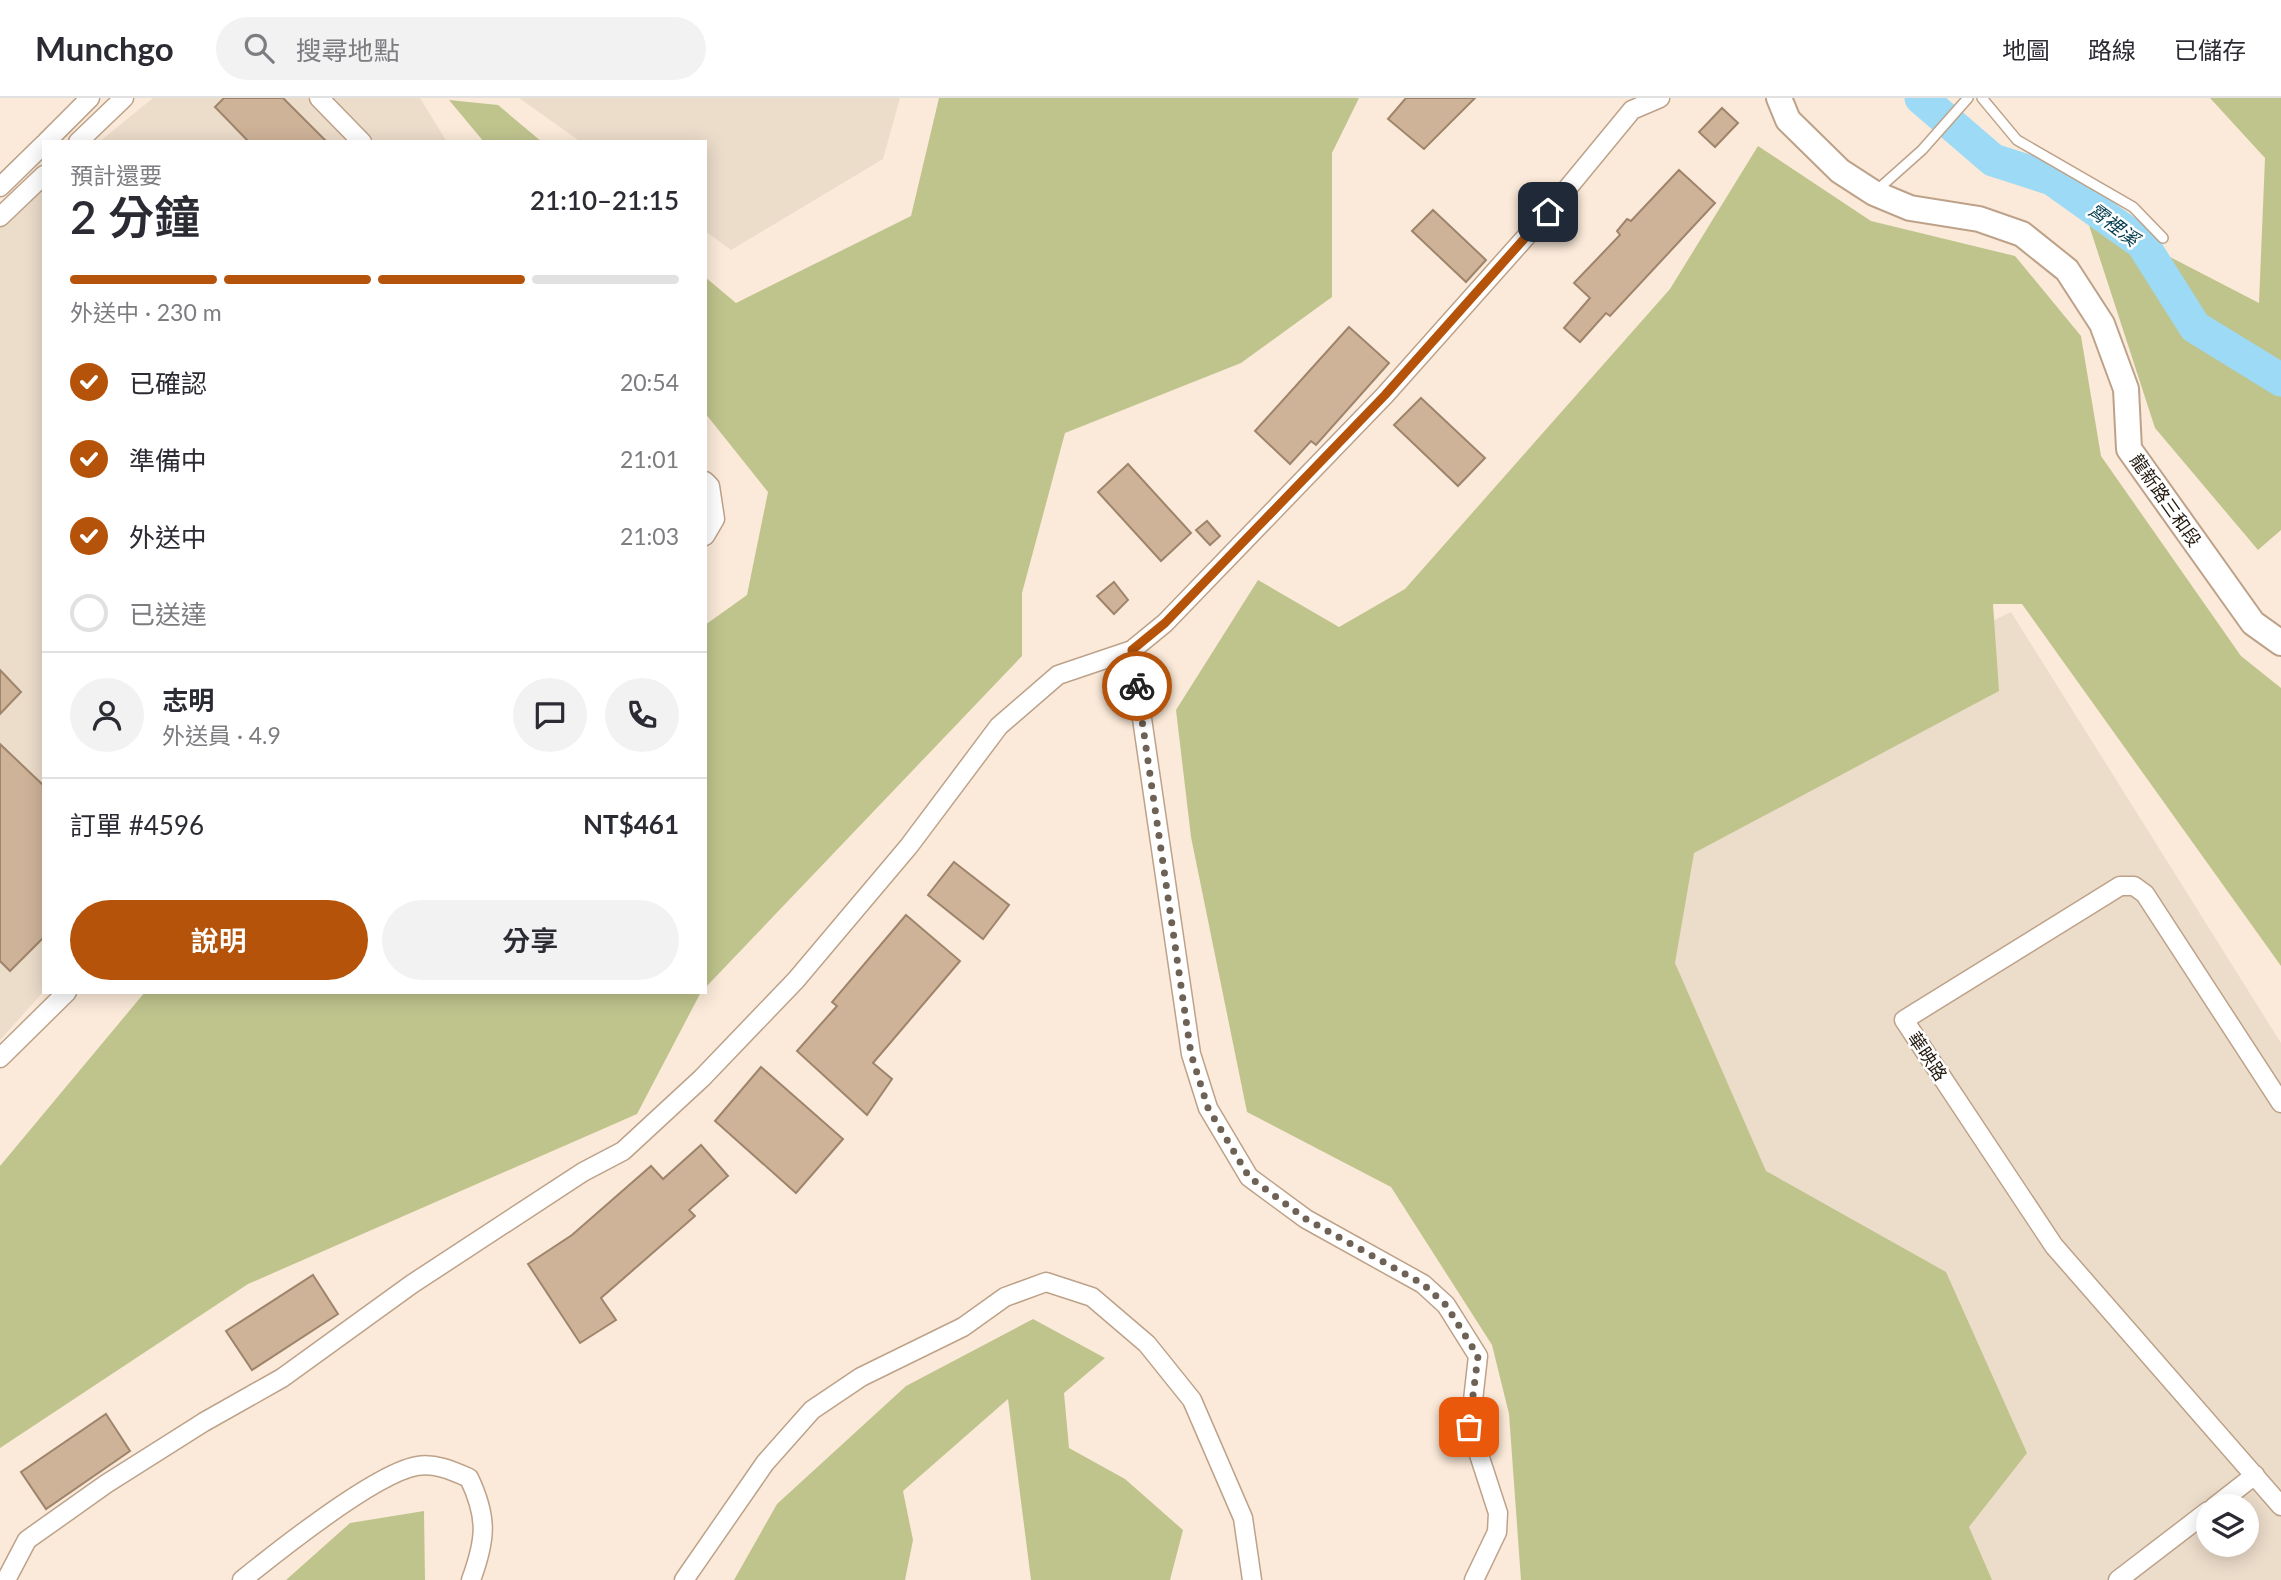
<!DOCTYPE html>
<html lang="zh-TW">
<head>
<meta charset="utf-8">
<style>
  body { margin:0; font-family:Lato,"Noto Sans TC",sans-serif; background:#f2f2f3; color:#2b2b33; height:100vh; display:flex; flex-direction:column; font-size:26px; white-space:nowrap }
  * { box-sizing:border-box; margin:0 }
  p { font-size:23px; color:#7c7c81 }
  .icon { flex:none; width:38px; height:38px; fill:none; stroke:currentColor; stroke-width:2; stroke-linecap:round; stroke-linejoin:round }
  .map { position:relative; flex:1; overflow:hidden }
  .details { position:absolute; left:42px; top:42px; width:665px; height:854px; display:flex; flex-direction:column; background:#fff; border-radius:0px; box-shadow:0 4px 18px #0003 }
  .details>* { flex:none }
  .controls { position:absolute; left:2196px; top:1396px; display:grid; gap:14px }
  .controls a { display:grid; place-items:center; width:63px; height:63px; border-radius:50%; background:#fff; box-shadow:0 4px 18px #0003; font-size:35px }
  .pin { position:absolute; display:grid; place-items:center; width:60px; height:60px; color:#fff; margin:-30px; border-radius:14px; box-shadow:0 4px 10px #0006 }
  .courier { position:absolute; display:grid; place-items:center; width:70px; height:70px; margin:-35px; border:5px solid #b45309; border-radius:50%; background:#fff; color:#222; box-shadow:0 2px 9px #0007 }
  .head em { font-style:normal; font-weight:600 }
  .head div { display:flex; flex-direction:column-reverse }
  .head { display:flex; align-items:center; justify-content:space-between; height:119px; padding:0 28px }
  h1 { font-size:46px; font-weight:600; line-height:52px }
  .bar { display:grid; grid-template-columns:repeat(4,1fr); gap:10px 7px; align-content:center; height:84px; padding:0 28px }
  .bar i { height:9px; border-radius:5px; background:#e1e1e2 }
  .bar .current { background:#b45309 }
  .bar p { grid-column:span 4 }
  .line { display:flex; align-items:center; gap:18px; padding:0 28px; border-top:2px solid #e1e1e2 }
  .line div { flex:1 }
  .round { display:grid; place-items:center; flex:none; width:74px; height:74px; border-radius:37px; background:#f2f2f3 }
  ol { padding:0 28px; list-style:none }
  li { display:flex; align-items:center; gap:21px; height:77px }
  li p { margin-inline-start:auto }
  li .icon { padding:7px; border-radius:50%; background:#b45309; color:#fff; stroke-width:4 }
  li:last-child { color:#7c7c81 }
  li i { width:38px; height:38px; border:4px solid #e1e1e2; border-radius:50% }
  .action { display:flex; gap:14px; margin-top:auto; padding:14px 28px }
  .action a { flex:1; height:80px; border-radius:42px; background:#b45309; color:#fff; font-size:28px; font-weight:600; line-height:80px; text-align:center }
  .action a+a { background:#f2f2f3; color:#2b2b33 }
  header { display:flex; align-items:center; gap:42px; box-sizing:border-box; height:98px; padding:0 35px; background:#fff; border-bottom:2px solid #e1e1e2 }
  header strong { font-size:33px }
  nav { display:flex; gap:38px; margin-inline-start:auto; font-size:24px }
  .search { width:490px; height:63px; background:#f2f2f3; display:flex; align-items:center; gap:18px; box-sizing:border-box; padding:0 24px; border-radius:38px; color:#7c7c81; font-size:26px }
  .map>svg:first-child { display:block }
</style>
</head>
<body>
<header>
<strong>Munchgo</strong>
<div class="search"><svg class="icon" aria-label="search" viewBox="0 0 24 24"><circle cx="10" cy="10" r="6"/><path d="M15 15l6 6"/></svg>搜尋地點</div>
<nav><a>地圖</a><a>路線</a><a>已儲存</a></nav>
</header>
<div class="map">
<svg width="2281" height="1482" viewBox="0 0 2281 1482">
  <rect width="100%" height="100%" fill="#fbead9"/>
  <path fill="#ecdcca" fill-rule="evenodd" d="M 153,0 L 420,0 L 447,44 L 99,44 Z
    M 519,0 L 900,0 L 883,61 L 731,152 L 705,133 L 705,44 L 581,44 Z
    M 44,89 L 44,893 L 0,942 L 0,125 Z
    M 2011,514 L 2281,945 L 2281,1482 L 1693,1482 L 1759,1124 L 1552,732 ZM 2208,1409 L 2247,1409 L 2247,1447 L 2208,1447 Z"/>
  <path fill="#bfc48d" d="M 939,0 L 1359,0 L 1332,55 L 1332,199 L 1241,265 L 1065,335 L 1022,495 L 1022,558 L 705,890 L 705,527 L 747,497 L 768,394 L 705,315 L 705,179 L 736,205 L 911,118 Z
    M 2210,0 L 2281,0 L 2281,432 L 2258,452 L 2155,330 L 2085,115 L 2259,205 L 2265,60 Z
    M 449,2 L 498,7 L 542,44 L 484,44 Z
    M 1758,48 L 1871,123 L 2015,158 L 2081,238 L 2101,358 L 2241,558 L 2281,590 L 2281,868 L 2022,506 L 1993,506 L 1999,593 L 1694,755 L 1675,865 L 1766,1073 L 1946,1174 L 2027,1355 L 1969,1429 L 1992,1482 L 1521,1482 L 1509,1316 L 1492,1247 L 1391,1089 L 1247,1014 L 1191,739 L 1176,612 L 1258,482 L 1339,529 L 1405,491 L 1670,191 Z
    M 145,894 L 701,894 L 637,1016 L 248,1186 L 0,1350 L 0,1068 Z
    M 1033,1221 L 1105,1260 L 1064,1295 L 1069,1350 L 1125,1381 L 1183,1432 L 1170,1482 L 1031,1482 L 1008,1301 L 903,1393 L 913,1442 L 905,1482 L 734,1482 L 777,1406 L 906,1288 Z
    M 424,1413 L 425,1482 L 286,1482 L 350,1425 Z"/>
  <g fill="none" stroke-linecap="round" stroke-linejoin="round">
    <path stroke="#9cdaf5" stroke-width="33" d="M 1921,0 L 1993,62 L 2052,81 L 2142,145 L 2195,229 L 2281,282"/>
  </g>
  <path fill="#ceb398" stroke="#9e846b" stroke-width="2" d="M 224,0 L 283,0 L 327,44 L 249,44 L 215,9 Z
    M 1406,0 L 1475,0 L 1424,51 L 1388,21 Z
    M 1722,10 L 1738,25 L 1715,49 L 1699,34 Z
    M 1679,72 L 1715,105 L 1610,218 L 1606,215 L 1580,244 L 1564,230 L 1590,200 L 1574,185 L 1620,137 L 1617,133 L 1627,121 L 1631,123 Z
    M 1433,112 L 1486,162 L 1466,184 L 1412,133 Z
    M 1349,229 L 1389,265 L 1316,347 L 1311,343 L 1290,366 L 1255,333 Z
    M 1421,300 L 1485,360 L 1458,388 L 1394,327 Z
    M 1128,366 L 1191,435 L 1161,463 L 1098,394 Z
    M 1207,423 L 1220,438 L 1210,447 L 1196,432 Z
    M 1114,484 L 1128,502 L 1114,516 L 1097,498 Z
    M 0,572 L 21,594 L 0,616 Z
    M 0,646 L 44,688 L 44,839 L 10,873 L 0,863 Z
    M 954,764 L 1009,807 L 983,841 L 928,797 Z
    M 906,817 L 960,863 L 873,965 L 892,981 L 867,1017 L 797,953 L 837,908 L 832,904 Z
    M 761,969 L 843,1041 L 796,1095 L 715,1023 Z
    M 701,1047 L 728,1078 L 689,1112 L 695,1118 L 601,1200 L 616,1222 L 580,1245 L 528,1166 L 572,1137 L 651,1068 L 663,1081 Z
    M 313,1177 L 338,1216 L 252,1272 L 226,1233 Z
    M 106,1316 L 130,1353 L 46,1411 L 21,1374 Z"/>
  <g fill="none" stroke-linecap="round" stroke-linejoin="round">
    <defs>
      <path id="lane" d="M 1982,0 L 2017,42 L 2133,109 L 2163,140
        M 1876,93 L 1922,52 L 1968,0"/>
      <path id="street" d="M 319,0 L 362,44
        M 46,44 L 90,0
        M 78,44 L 124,0
        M 0,89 L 44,46
        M 0,119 L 44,77
        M 705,383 L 710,388 L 715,421 L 705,438
        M 1132,552 L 1191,956 L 1208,1010 L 1249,1079 L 1306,1121 L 1423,1186 L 1446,1207 L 1478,1258 L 1470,1329 L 1498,1415 L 1497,1434 L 1474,1482
        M 0,960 L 67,894
        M 2281,1005 L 2145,796 L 2134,788 L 2120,788 L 1904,922 L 2054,1148 L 2281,1408
        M 2214,1409 L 2255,1377
        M 6,1482 L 27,1442 L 106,1386 L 204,1324 L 282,1280 L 412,1186 L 583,1074 L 623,1053 L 702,980 L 796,882 L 909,748 L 999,628 L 1058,577 L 1132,552 L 1165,525 L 1385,297 L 1548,114 L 1632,12 L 1660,0
        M 242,1482 C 278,1453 376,1375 417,1368 C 436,1365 453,1373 469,1380 C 488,1420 486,1441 471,1482
        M 684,1482 L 765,1365 L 812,1312 L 861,1279 L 963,1229 L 1005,1199 L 1046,1184 L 1092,1199 L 1147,1246 L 1192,1302 L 1243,1420 L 1252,1482
        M 2118,1482 L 2208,1413"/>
      <path id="secondary" d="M 1779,0 L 1788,22 L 1840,73 L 1874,95 L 1910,110 L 1979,121 L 2022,136 L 2067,172 L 2102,226 L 2126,291 L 2129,351 L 2253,525 L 2281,545"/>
    </defs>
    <use href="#lane" stroke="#bda289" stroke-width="12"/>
    <use href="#street" stroke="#bda289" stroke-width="21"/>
    <use href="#secondary" stroke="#bda289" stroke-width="28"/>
    <use href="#lane" stroke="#fff" stroke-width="9"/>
    <use href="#street" stroke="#fff" stroke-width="18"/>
    <use href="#secondary" stroke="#fff" stroke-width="24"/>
  </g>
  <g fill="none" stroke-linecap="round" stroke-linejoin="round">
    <path stroke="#6e6256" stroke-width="7" stroke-dasharray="0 12.6" d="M 1137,588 L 1191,956 L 1208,1010 L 1249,1079 L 1306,1121 L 1423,1186 L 1446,1207 L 1478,1258 L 1469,1329"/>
    <path stroke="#b45309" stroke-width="9" d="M 1137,588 L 1132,552 L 1165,525 L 1385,297 L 1548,114"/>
  </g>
  <g text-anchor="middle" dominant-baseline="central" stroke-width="5" stroke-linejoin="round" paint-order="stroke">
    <g font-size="18" fill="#22190f" stroke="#fff">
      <text transform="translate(2166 402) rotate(55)">龍新路三和段</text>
      <text transform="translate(1928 958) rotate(56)">華映路</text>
    </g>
    <g font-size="19" font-style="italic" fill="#013a4d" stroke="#fff">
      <text transform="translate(2114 126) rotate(37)">霄裡溪</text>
    </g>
  </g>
</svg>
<div class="controls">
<a><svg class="icon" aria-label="layers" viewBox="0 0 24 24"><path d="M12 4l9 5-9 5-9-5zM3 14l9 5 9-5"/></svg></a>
</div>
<div class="pin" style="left:1469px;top:1329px;background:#ea580c"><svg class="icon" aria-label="bag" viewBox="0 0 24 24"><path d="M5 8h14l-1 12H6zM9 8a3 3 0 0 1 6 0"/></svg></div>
<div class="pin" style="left:1548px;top:114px;background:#1f2937"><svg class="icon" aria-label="home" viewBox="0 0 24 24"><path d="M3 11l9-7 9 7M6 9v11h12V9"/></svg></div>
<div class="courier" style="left:1137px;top:588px"><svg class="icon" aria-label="bike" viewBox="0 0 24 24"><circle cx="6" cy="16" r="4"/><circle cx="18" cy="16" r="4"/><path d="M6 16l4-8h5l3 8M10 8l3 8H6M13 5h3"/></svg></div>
<section class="details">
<div class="head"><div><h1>2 分鐘</h1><p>預計還要</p></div><em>21:10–21:15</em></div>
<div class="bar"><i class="current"></i><i class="current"></i><i class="current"></i><i></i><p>外送中 · 230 m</p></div>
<ol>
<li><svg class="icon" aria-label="check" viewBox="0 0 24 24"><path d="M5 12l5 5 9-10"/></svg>已確認<p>20:54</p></li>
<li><svg class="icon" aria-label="check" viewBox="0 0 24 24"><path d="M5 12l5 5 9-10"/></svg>準備中<p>21:01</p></li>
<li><svg class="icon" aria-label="check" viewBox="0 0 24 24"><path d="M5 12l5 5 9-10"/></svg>外送中<p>21:03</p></li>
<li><i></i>已送達</li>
</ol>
<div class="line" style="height:126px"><a class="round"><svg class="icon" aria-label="person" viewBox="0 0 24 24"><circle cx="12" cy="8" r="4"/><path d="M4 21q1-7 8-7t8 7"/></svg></a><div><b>志明</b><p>外送員 · 4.9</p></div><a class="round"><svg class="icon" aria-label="chat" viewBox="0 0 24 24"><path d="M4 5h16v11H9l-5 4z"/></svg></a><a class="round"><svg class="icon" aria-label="phone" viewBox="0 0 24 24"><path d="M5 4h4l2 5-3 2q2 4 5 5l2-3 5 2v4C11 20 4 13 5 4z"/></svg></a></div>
<div class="line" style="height:91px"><div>訂單 #4596</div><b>NT$461</b></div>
<div class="action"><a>說明</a><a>分享</a></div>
</section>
</div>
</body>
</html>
